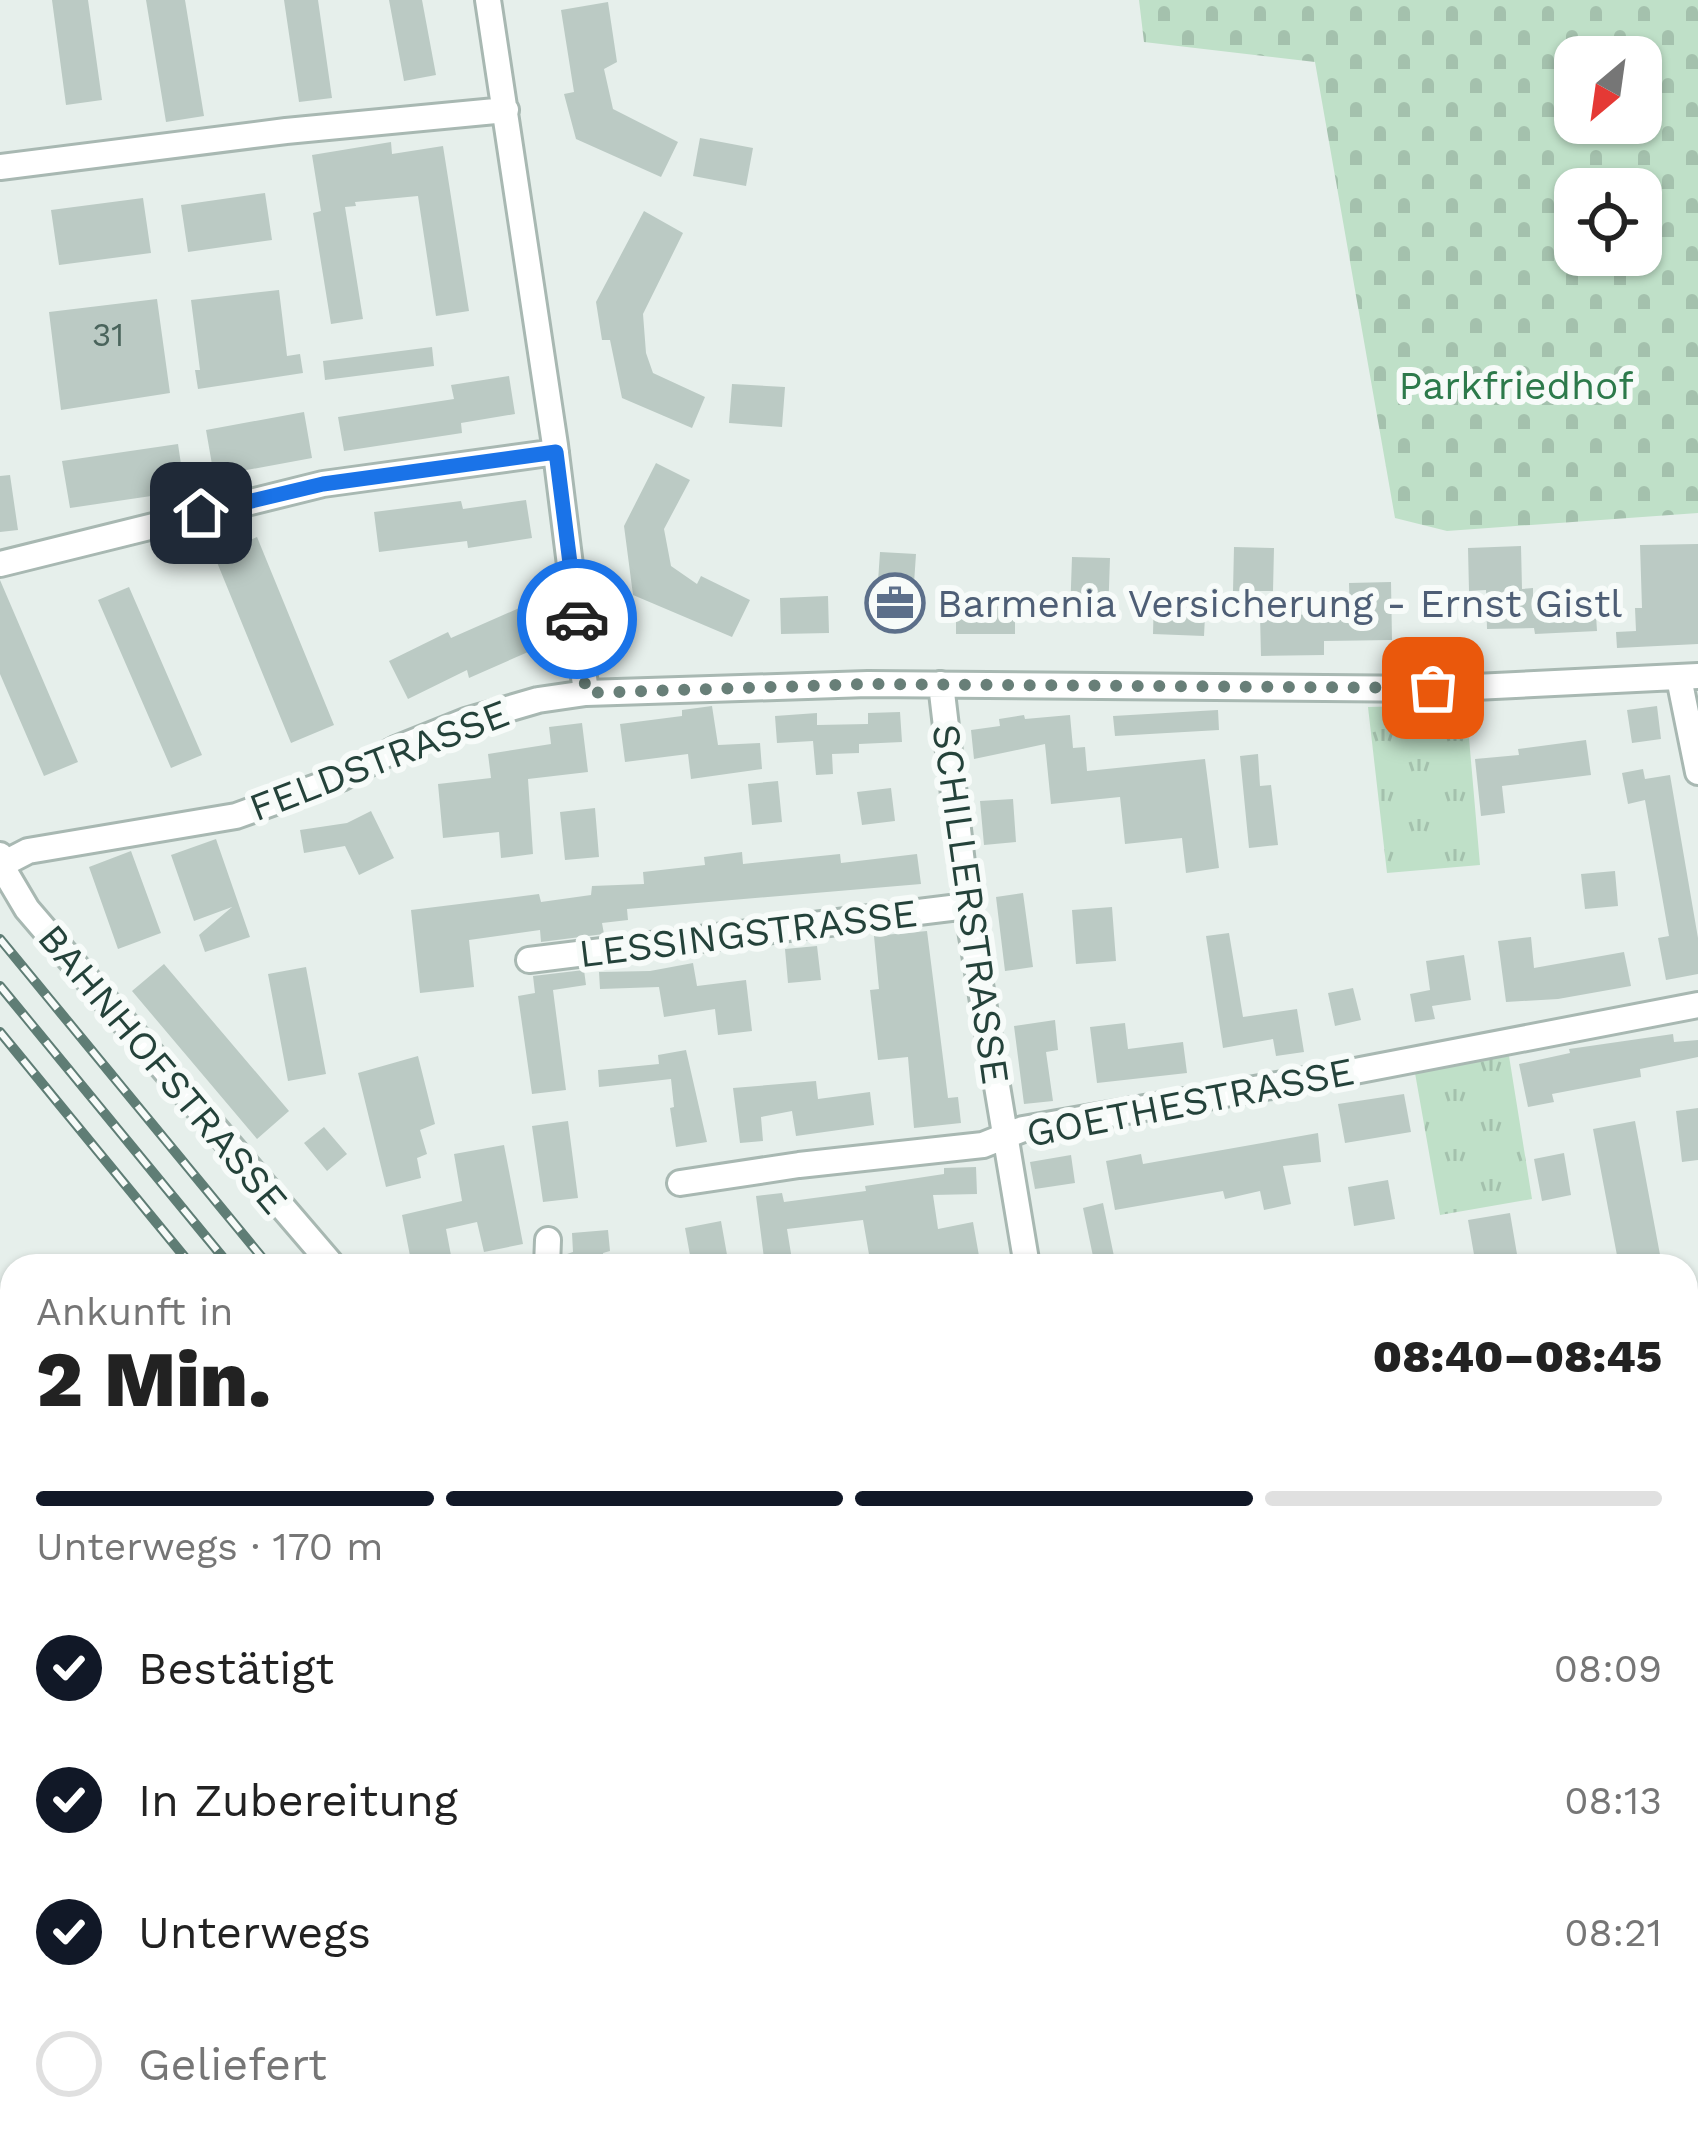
<!DOCTYPE html>
<html lang="de">
<head>
<meta charset="utf-8">
<style>
  body { margin:0; font-family:"Work Sans",sans-serif; background:#f6f6f6; color:#222; height:100vh; display:flex; flex-direction:column; font-size:45px; white-space:nowrap }
  * { box-sizing:border-box; margin:0 }
  p { font-size:39px; color:#767676 }
  .icon { flex:none; width:66px; height:66px; fill:none; stroke:currentColor; stroke-width:2; stroke-linecap:round; stroke-linejoin:round }
  .map { position:relative; flex:1; overflow:hidden }
  .details { position:absolute; left:0px; top:1254px; width:1698px; height:903px; display:flex; flex-direction:column; background:#fff; border-radius:36px 36px 0 0; box-shadow:0 3px 9px #0004 }
  .details>* { flex:none }
  .needle { width:78px; rotate:209deg }
  .fabs { position:absolute; left:1554px; top:36px; display:grid; gap:24px }
  .fabs a { display:grid; place-items:center; width:108px; height:108px; border-radius:24px; background:#fff; box-shadow:0 3px 9px #0004; font-size:60px }
  .pin { position:absolute; display:grid; place-items:center; width:102px; height:102px; color:#fff; margin:-51px; border-radius:24px; box-shadow:0 6px 18px #0006 }
  .courier { position:absolute; display:grid; place-items:center; width:120px; height:120px; margin:-60px; border:9px solid #1a73e8; border-radius:50%; background:#fff; color:#222; box-shadow:0 3px 15px #0007 }
  .overview em { font-style:normal; font-weight:800 }
  .overview div { display:flex; flex-direction:column-reverse }
  .overview { display:flex; align-items:center; justify-content:space-between; height:204px; padding:0 36px }
  h1 { font-size:78px; font-weight:800; line-height:90px }
  .bar { display:grid; grid-template-columns:repeat(4,1fr); gap:18px 12px; align-content:center; height:144px; padding:0 36px }
  .bar i { height:15px; border-radius:9px; background:#e0e0e0 }
  .bar .active { background:#111827 }
  .bar p { grid-column:span 4 }
  ol { padding:0 36px; list-style:none }
  li { display:flex; align-items:center; gap:36px; height:132px }
  li p { margin-inline-start:auto }
  li .icon { padding:12px; border-radius:50%; background:#111827; color:#fff; stroke-width:4 }
  li:last-child { color:#767676 }
  li i { width:66px; height:66px; border:6px solid #e0e0e0; border-radius:50% }
  .map>svg:first-child { display:block }
</style>
</head>
<body>
<div class="map">
<svg width="1698" height="2155" viewBox="0 0 1698 2155">
  <defs>
    <pattern id="grass-tufts" width="24" height="20" patternUnits="userSpaceOnUse" patternTransform="scale(3)"><rect width="24" height="20" fill="#bfe0c8"/><path d="M3 7l-1-3M5 7V3M7 7l1-3M15 17l-1-3M17 17v-4M19 17l1-3" fill="none" stroke="#a4c1ad"/></pattern>
    <pattern id="cemetery-stones" width="16" height="16" patternUnits="userSpaceOnUse" patternTransform="scale(3)"><rect width="16" height="16" fill="#bfe0c8"/><path d="M2 7V4a2 2 0 0 1 4 0v3zM10 15v-3a2 2 0 0 1 4 0v3z" fill="#a4c1ad"/></pattern>
  </defs>
  <rect width="100%" height="100%" fill="#e6efeb"/>
  <path fill="#d4dfda" d="M 1698,2035 L 1698,2155 L 1488,2155 L 1486,2145 L 1686,2145 L 1686,2039 Z"/>
  <path fill="url(#grass-tufts)" d="M 1452,705 L 1457,739 L 1469,738 L 1480,865 L 1387,873 L 1368,707 Z
    M 1509,1056 L 1532,1199 L 1440,1215 L 1415,1073 Z"/>
  <path fill="url(#cemetery-stones)" fill-rule="evenodd" d="M 1139,0 L 1698,0 L 1698,513 L 1447,531 L 1395,518 L 1315,62 L 1144,42 ZM 1575,57 L 1641,57 L 1641,123 L 1575,123 ZM 1575,189 L 1641,189 L 1641,255 L 1575,255 Z"/>
  <path fill="#bbcac4" d="M 52,0 L 88,0 L 102,100 L 66,105 Z
    M 146,0 L 185,0 L 204,116 L 166,122 Z
    M 284,0 L 318,0 L 332,98 L 299,102 Z
    M 389,0 L 422,0 L 436,75 L 404,81 Z
    M 608,2 L 617,62 L 604,69 L 613,109 L 678,142 L 661,177 L 576,139 L 564,94 L 574,92 L 561,10 Z
    M 700,138 L 753,148 L 746,186 L 693,176 Z
    M 391,142 L 392,154 L 443,146 L 469,311 L 436,316 L 418,196 L 355,202 L 356,206 L 345,207 L 363,319 L 331,324 L 313,213 L 321,211 L 312,155 Z
    M 265,193 L 272,240 L 188,252 L 181,205 Z
    M 143,198 L 151,253 L 59,265 L 51,210 Z
    M 644,211 L 683,233 L 643,314 L 646,353 L 653,373 L 705,397 L 692,428 L 622,398 L 610,340 L 602,340 L 596,302 Z
    M 279,290 L 287,356 L 300,354 L 303,373 L 198,389 L 195,370 L 200,370 L 191,300 Z
    M 157,299 L 170,393 L 61,410 L 49,312 Z
    M 432,347 L 434,366 L 325,380 L 323,361 Z
    M 509,376 L 515,414 L 461,423 L 462,433 L 344,451 L 338,417 L 454,399 L 451,385 Z
    M 732,384 L 785,387 L 782,427 L 729,423 Z
    M 304,412 L 312,458 L 214,476 L 206,430 Z
    M 178,444 L 185,491 L 70,508 L 62,461 Z
    M 656,463 L 690,480 L 664,529 L 671,566 L 697,584 L 701,576 L 750,600 L 732,637 L 633,595 L 624,526 Z
    M 10,475 L 18,530 L 0,532 L 0,476 Z
    M 526,500 L 532,538 L 468,548 L 467,541 L 379,552 L 374,512 L 461,501 L 463,509 Z
    M 257,537 L 334,725 L 291,743 L 214,555 Z
    M 1698,544 L 1698,644 L 1617,648 L 1616,632 L 1636,631 L 1635,608 L 1642,608 L 1640,545 Z
    M 1521,546 L 1522,589 L 1533,588 L 1533,601 L 1595,599 L 1597,631 L 1535,634 L 1534,628 L 1487,629 L 1486,590 L 1469,591 L 1468,548 Z
    M 1234,547 L 1274,548 L 1273,591 L 1233,591 Z
    M 880,552 L 916,554 L 912,613 L 876,611 Z
    M 1072,557 L 1110,558 L 1108,616 L 1070,615 Z
    M 0,580 L 78,762 L 44,776 L 0,674 Z
    M 1391,582 L 1392,640 L 1324,641 L 1324,655 L 1261,656 L 1260,615 L 1350,614 L 1349,583 Z
    M 129,587 L 202,755 L 171,768 L 98,600 Z
    M 1015,594 L 1015,634 L 956,634 L 956,595 Z
    M 1154,594 L 1206,596 L 1204,636 L 1153,634 Z
    M 828,596 L 829,633 L 781,634 L 780,598 Z
    M 526,605 L 544,645 L 469,678 L 467,670 L 408,699 L 389,661 L 448,632 L 451,638 Z
    M 712,706 L 718,745 L 760,743 L 762,769 L 691,779 L 688,754 L 625,762 L 620,724 L 682,716 L 682,710 Z
    M 1657,706 L 1661,739 L 1632,743 L 1627,710 Z
    M 1218,710 L 1219,730 L 1115,736 L 1113,716 Z
    M 900,712 L 902,742 L 859,744 L 859,753 L 832,754 L 833,774 L 816,775 L 813,741 L 777,743 L 775,716 L 817,713 L 817,725 L 868,724 L 868,713 Z
    M 1024,715 L 1025,719 L 1070,715 L 1073,748 L 1085,747 L 1087,771 L 1205,759 L 1219,868 L 1186,873 L 1182,838 L 1125,844 L 1120,797 L 1051,804 L 1045,744 L 974,759 L 971,730 L 1000,726 L 999,719 Z
    M 582,723 L 588,772 L 528,779 L 533,854 L 501,858 L 499,832 L 443,838 L 438,784 L 491,778 L 488,754 L 551,744 L 549,727 Z
    M 1586,740 L 1591,775 L 1502,786 L 1505,813 L 1481,816 L 1475,759 L 1519,755 L 1518,749 Z
    M 1258,754 L 1260,786 L 1271,785 L 1278,845 L 1249,848 L 1240,756 Z
    M 1643,769 L 1645,779 L 1670,775 L 1698,938 L 1698,974 L 1666,980 L 1658,938 L 1669,936 L 1645,800 L 1628,804 L 1622,773 Z
    M 778,781 L 782,822 L 752,825 L 748,784 Z
    M 891,788 L 895,821 L 862,825 L 857,792 Z
    M 1013,799 L 1016,842 L 984,845 L 980,801 Z
    M 595,808 L 599,857 L 565,860 L 560,812 Z
    M 371,811 L 394,858 L 359,875 L 345,846 L 304,853 L 300,830 L 347,823 Z
    M 216,839 L 250,937 L 205,952 L 199,935 L 232,907 L 194,921 L 171,855 Z
    M 131,851 L 161,933 L 118,949 L 89,867 Z
    M 742,852 L 743,864 L 840,854 L 841,863 L 917,854 L 921,884 L 627,909 L 628,920 L 602,923 L 604,934 L 541,942 L 540,930 L 469,940 L 474,987 L 420,993 L 411,910 L 539,894 L 541,902 L 591,895 L 592,886 L 644,884 L 643,872 L 705,865 L 704,857 Z
    M 1615,871 L 1618,906 L 1585,909 L 1581,874 Z
    M 1023,893 L 1033,967 L 1005,971 L 996,897 Z
    M 1112,907 L 1116,961 L 1076,964 L 1072,910 Z
    M 927,931 L 948,1098 L 958,1097 L 961,1123 L 914,1128 L 908,1057 L 878,1060 L 870,990 L 879,989 L 874,936 Z
    M 1229,933 L 1243,1017 L 1297,1009 L 1304,1052 L 1276,1056 L 1273,1039 L 1223,1048 L 1206,936 Z
    M 1531,937 L 1534,968 L 1624,952 L 1631,986 L 1558,999 L 1506,1002 L 1498,941 Z
    M 817,946 L 821,980 L 788,983 L 785,949 Z
    M 1464,955 L 1471,1000 L 1432,1006 L 1435,1019 L 1415,1022 L 1410,994 L 1430,990 L 1426,961 Z
    M 693,963 L 697,986 L 746,980 L 752,1031 L 718,1035 L 715,1009 L 664,1017 L 659,987 L 600,989 L 599,972 L 650,971 Z
    M 164,964 L 289,1111 L 257,1139 L 132,991 Z
    M 306,967 L 326,1074 L 288,1081 L 268,974 Z
    M 584,970 L 586,985 L 553,990 L 566,1090 L 532,1094 L 518,996 L 535,993 L 533,976 Z
    M 1353,988 L 1361,1020 L 1335,1026 L 1328,993 Z
    M 1055,1020 L 1058,1050 L 1046,1052 L 1053,1101 L 1024,1104 L 1014,1026 Z
    M 1125,1023 L 1128,1049 L 1183,1042 L 1187,1073 L 1097,1083 L 1090,1027 Z
    M 1673,1034 L 1674,1042 L 1698,1040 L 1698,1057 L 1640,1069 L 1641,1077 L 1552,1094 L 1554,1102 L 1528,1107 L 1519,1064 L 1570,1053 L 1569,1049 Z
    M 686,1050 L 707,1142 L 676,1147 L 670,1108 L 674,1107 L 671,1079 L 599,1087 L 598,1070 L 659,1064 L 658,1055 Z
    M 418,1056 L 435,1124 L 420,1130 L 427,1154 L 417,1158 L 421,1178 L 386,1187 L 358,1073 Z
    M 816,1081 L 818,1099 L 870,1092 L 874,1125 L 796,1136 L 792,1111 L 761,1117 L 763,1141 L 740,1143 L 733,1088 Z
    M 1404,1094 L 1411,1132 L 1345,1143 L 1338,1104 Z
    M 1698,1108 L 1698,1160 L 1682,1162 L 1676,1111 Z
    M 568,1121 L 578,1198 L 543,1202 L 532,1126 Z
    M 1635,1121 L 1661,1260 L 1619,1266 L 1593,1129 Z
    M 324,1127 L 347,1154 L 327,1171 L 304,1143 Z
    M 1318,1133 L 1321,1162 L 1283,1166 L 1291,1204 L 1264,1210 L 1260,1191 L 1225,1199 L 1223,1191 L 1115,1210 L 1106,1161 L 1141,1154 L 1143,1164 Z
    M 504,1145 L 523,1244 L 484,1252 L 477,1222 L 446,1229 L 453,1266 L 412,1266 L 402,1215 L 462,1201 L 454,1154 Z
    M 1564,1153 L 1571,1195 L 1542,1201 L 1534,1159 Z
    M 1071,1155 L 1075,1183 L 1035,1189 L 1030,1162 Z
    M 976,1167 L 977,1194 L 933,1195 L 938,1229 L 973,1222 L 979,1256 L 924,1266 L 871,1266 L 863,1220 L 787,1229 L 793,1266 L 765,1266 L 756,1196 L 782,1193 L 784,1202 L 866,1191 L 865,1186 L 944,1174 L 944,1168 Z
    M 1388,1180 L 1395,1219 L 1354,1226 L 1348,1187 Z
    M 1103,1203 L 1116,1266 L 1095,1266 L 1083,1208 Z
    M 1510,1213 L 1519,1266 L 1476,1266 L 1468,1220 Z
    M 721,1221 L 729,1266 L 692,1266 L 685,1228 Z
    M 608,1230 L 610,1251 L 603,1253 L 605,1266 L 564,1266 L 564,1255 L 573,1252 L 572,1233 Z"/>
  <g fill="none" stroke-linecap="round" stroke-linejoin="round">
    <defs>
      <path id="minor" d="M 488,0 L 555,445 L 586,693
        M 0,167 L 286,131 L 506,110
        M 0,564 L 323,484 L 556,452
        M 1679,678 L 1698,772
        M 941,684 L 967,906 L 1027,1266
        M 0,855 L 1,865 L 27,909 L 333,1266
        M 1,865 L 28,851 L 236,816 L 341,778 L 396,749 L 466,721 L 538,700 L 586,693 L 868,684 L 1434,689 L 1698,676
        M 529,960 L 967,906
        M 680,1183 L 799,1165 L 983,1145 L 1023,1129 L 1329,1076 L 1698,1005
        M 547,1266 L 548,1240
        M 2,1312 L 12,1323
        M 1686,1328 L 1698,1325
        M 1686,1676 L 1698,1682
        M 0,1763 L 12,1763
        M 1686,1866 L 1698,1879
        M 1686,1929 L 1698,1926
        M 0,2107 L 12,2105
        M 376,2145 L 377,2155
        M 1256,2145 L 1265,2155
        M 1468,2145 L 1470,2155
        M 582,2155 L 582,2146"/>
    </defs>
    <use href="#minor" stroke="#a8b8b2" stroke-width="30"/>
    <use href="#minor" stroke="#fff" stroke-width="24"/>
    <defs>
      <path id="rail" d="M 0,939 L 269,1266
        M 0,986 L 230,1266
        M 0,1032 L 192,1266
        M 956,2145 L 966,2155
        M 1018,2145 L 1028,2155
        M 1062,2145 L 1072,2155
        M 1104,2145 L 1114,2155"/>
    </defs>
    <use href="#rail" stroke="#5f7d75" stroke-width="10"/>
    <use href="#rail" stroke="#f7fbf9" stroke-width="6" stroke-dasharray="18" stroke-linecap="butt"/>
  </g>
  <g fill="none" stroke-linecap="round" stroke-linejoin="round">
    <path stroke="#687f78" stroke-width="12" stroke-dasharray="0 21.6" d="M 577,619 L 586,693 L 868,684 L 1433,688"/>
    <path stroke="#1a73e8" stroke-width="15" d="M 201,513 L 323,484 L 556,452 L 577,619"/>
  </g>
  <defs>
    <symbol id="office-ring" viewBox="-11 -11 22 22"><circle r="9.5" fill="#f7fbf9" stroke="#5c6f8a" stroke-width="1.5"/><path d="M-6-3h4V-5.5h4V-3h4V5H-6ZM-1-4.5V-3h2v-1.5ZM-6 0V1H6V0Z" fill="#5c6f8a"/></symbol>
  </defs>
  <g fill-rule="evenodd">
    <use href="#office-ring" x="862" y="570" width="66" height="66"/>
  </g>
  <g text-anchor="middle" dominant-baseline="central" stroke-width="12" stroke-linejoin="round" paint-order="stroke">
    <g font-size="33" fill="#4a645c">
      <text x="108" y="334">31</text>
    </g>
    <g font-size="39" fill="#2d7a4b" stroke="#f7fbf9">
      <text x="1516" y="385">Parkfriedhof</text>
    </g>
    <g font-size="39" fill="#4e5e75" stroke="#f7fbf9" text-anchor="start">
      <text x="937" y="603">Barmenia Versicherung - Ernst Gistl</text>
    </g>
    <g font-size="39" fill="#24423a" stroke="#f7fbf9">
      <text transform="translate(379 760) rotate(-21)">FELDSTRASSE</text>
      <text transform="translate(971 904) rotate(82)">SCHILLERSTRASSE</text>
      <text transform="translate(748 933) rotate(-7)">LESSINGSTRASSE</text>
      <text transform="translate(163 1069) rotate(50)">BAHNHOFSTRASSE</text>
      <text transform="translate(1190 1102) rotate(-11)">GOETHESTRASSE</text>
    </g>
  </g>
</svg>
<div class="fabs">
<a><svg class="needle" viewBox="-14 -14 28 28"><path d="M0-13l5 13h-10z" fill="#e53935"/><path d="M0 13l5-13h-10z" fill="#767676"/></svg></a>
<a><svg class="icon" aria-label="locate" viewBox="0 0 24 24"><circle cx="12" cy="12" r="6"/><path d="M12 2v4M12 18v4M2 12h4M18 12h4"/></svg></a>
</div>
<div class="pin" style="left:1433px;top:688px;background:#ea580c"><svg class="icon" aria-label="bag" viewBox="0 0 24 24"><path d="M5 8h14l-1 12H6zM9 8a3 3 0 0 1 6 0"/></svg></div>
<div class="pin" style="left:201px;top:513px;background:#1f2937"><svg class="icon" aria-label="home" viewBox="0 0 24 24"><path d="M3 11l9-7 9 7M6 9v11h12V9"/></svg></div>
<div class="courier" style="left:577px;top:619px"><svg class="icon" aria-label="car" viewBox="0 0 24 24"><path d="M5 17H2v-5l4-1 3-4h7l3 4 3 1v5h-3M9 17h6M6 11h13"/><circle cx="7" cy="17" r="2"/><circle cx="17" cy="17" r="2"/></svg></div>
<section class="details">
<div class="overview"><div><h1>2 Min.</h1><p>Ankunft in</p></div><em>08:40–08:45</em></div>
<div class="bar"><i class="active"></i><i class="active"></i><i class="active"></i><i></i><p>Unterwegs · 170 m</p></div>
<ol>
<li><svg class="icon" aria-label="check" viewBox="0 0 24 24"><path d="M5 12l5 5 9-10"/></svg>Bestätigt<p>08:09</p></li>
<li><svg class="icon" aria-label="check" viewBox="0 0 24 24"><path d="M5 12l5 5 9-10"/></svg>In Zubereitung<p>08:13</p></li>
<li><svg class="icon" aria-label="check" viewBox="0 0 24 24"><path d="M5 12l5 5 9-10"/></svg>Unterwegs<p>08:21</p></li>
<li><i></i>Geliefert</li>
</ol>
</section>
</div>
</body>
</html>
